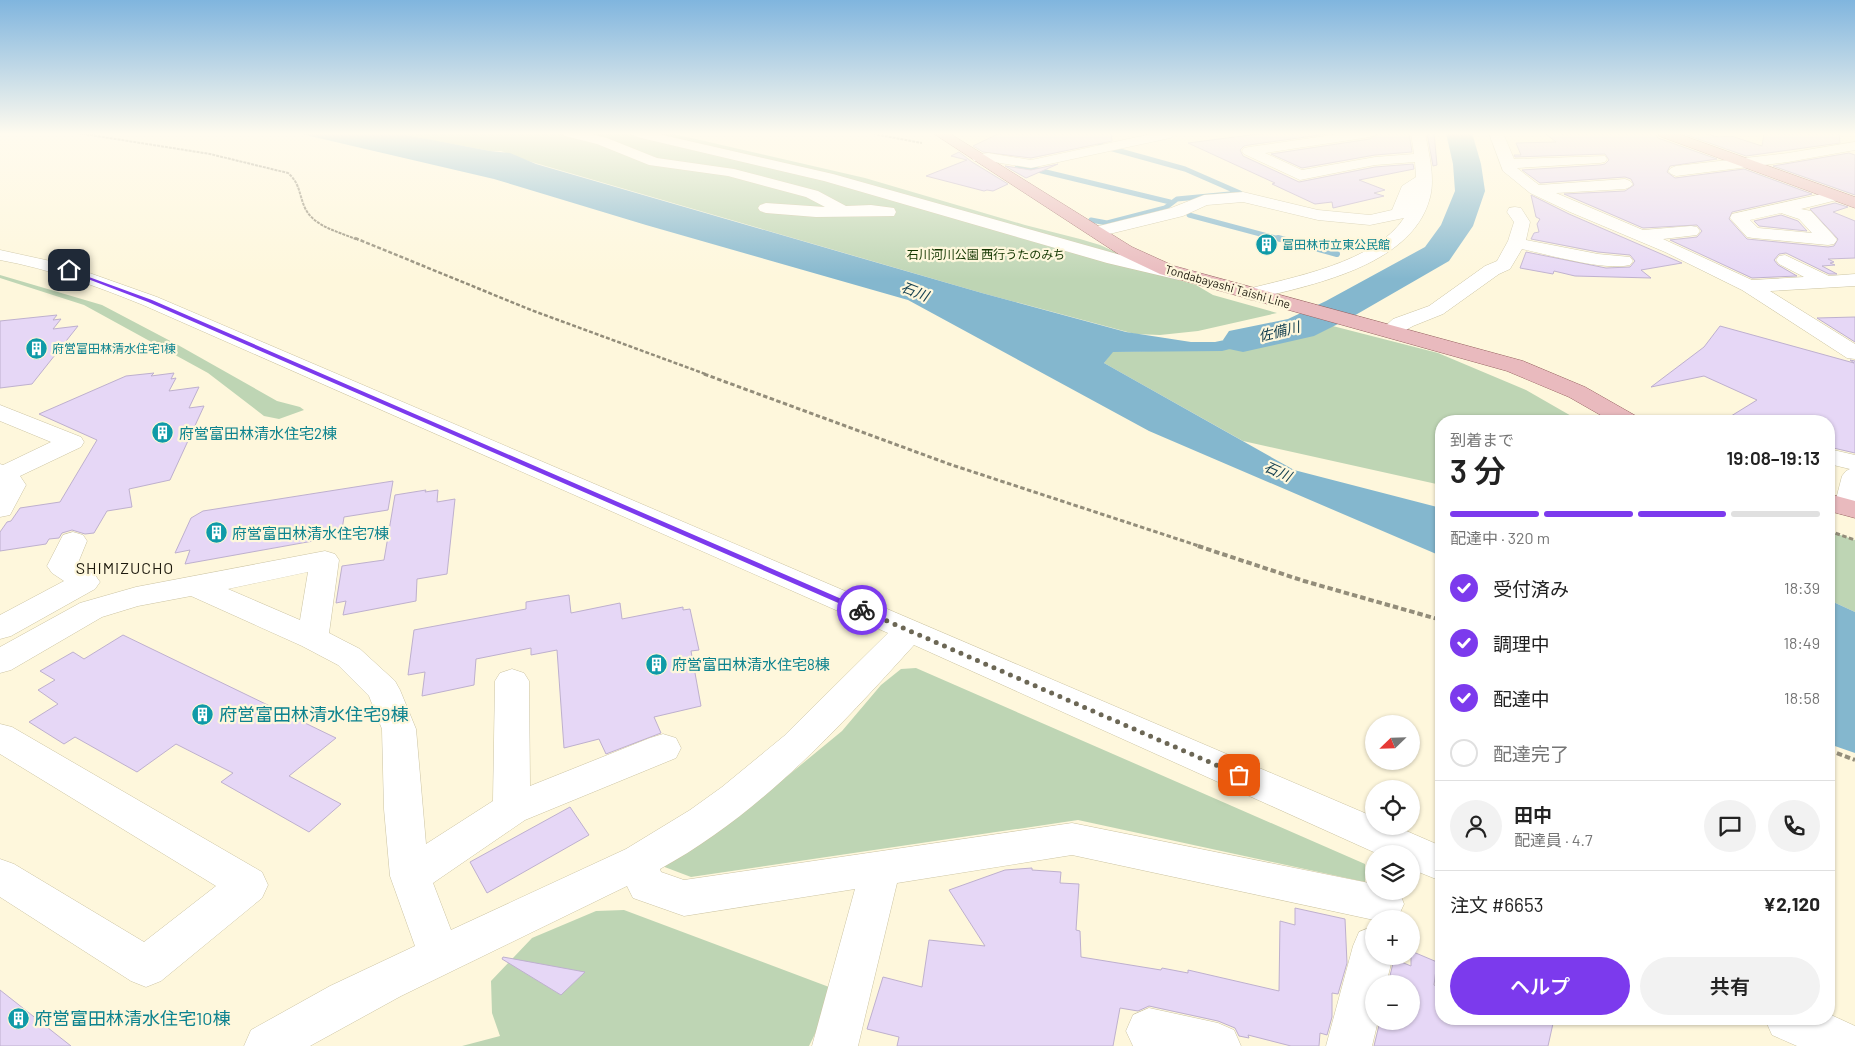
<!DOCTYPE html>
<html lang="ja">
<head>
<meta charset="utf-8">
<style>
  body { margin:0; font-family:Barlow,"Noto Sans JP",sans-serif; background:#f2f2f2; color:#222; height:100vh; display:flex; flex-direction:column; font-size:19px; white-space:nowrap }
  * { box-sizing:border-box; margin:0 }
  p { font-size:16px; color:#767676 }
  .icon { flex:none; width:28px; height:28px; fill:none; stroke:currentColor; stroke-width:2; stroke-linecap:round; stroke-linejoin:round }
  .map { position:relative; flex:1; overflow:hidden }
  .sheet { position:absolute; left:1435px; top:415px; width:400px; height:610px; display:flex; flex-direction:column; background:#fff; border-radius:20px; box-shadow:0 1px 4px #0004 }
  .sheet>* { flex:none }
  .needle { width:32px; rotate:247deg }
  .fabs { position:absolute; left:1365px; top:715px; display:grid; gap:10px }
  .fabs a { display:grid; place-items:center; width:55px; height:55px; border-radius:50%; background:#fff; box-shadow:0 1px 4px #0004; font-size:25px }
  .pin { position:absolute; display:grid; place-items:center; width:42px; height:42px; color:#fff; margin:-21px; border-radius:10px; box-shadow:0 2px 8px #0006 }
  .courier { position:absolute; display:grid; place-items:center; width:50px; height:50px; margin:-25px; border:4px solid #7c3aed; border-radius:50%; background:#fff; color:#222; box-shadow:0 1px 6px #0007 }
  .head em { font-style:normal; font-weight:600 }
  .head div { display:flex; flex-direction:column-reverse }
  .head { display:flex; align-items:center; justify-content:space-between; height:85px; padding:0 15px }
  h1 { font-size:32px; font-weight:600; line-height:38px }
  .bar { display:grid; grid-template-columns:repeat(4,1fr); gap:8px 5px; align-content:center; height:60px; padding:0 15px }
  .bar i { height:6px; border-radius:4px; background:#e0e0e0 }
  .bar .active { background:#7c3aed }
  .bar p { grid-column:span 4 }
  .line { display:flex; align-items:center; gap:12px; padding:0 15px; border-top:1px solid #e0e0e0 }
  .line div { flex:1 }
  .round { display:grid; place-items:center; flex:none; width:52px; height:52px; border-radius:26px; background:#f2f2f2 }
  ol { padding:0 15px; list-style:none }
  li { display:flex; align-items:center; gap:15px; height:55px }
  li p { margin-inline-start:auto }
  li .icon { padding:5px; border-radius:50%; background:#7c3aed; color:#fff; stroke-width:4 }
  li:last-child { color:#767676 }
  li i { width:28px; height:28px; border:2px solid #e0e0e0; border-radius:50% }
  .action { display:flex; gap:10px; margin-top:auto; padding:10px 15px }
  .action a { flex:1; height:58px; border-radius:30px; background:#7c3aed; color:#fff; font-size:20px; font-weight:600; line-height:58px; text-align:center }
  .action a+a { background:#f2f2f2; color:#222 }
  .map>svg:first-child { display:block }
</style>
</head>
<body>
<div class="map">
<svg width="1855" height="1046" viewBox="0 0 1855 1046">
  <rect width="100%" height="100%" fill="#fef7dc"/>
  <path fill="#bed5b4" d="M 394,133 L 674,134 L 865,178 L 1025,225 L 1080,239 L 1100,245 L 1172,278 L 1196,285 L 1213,295 L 1277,313 L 1198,331 L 1160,335 L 1135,334 L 982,293 L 525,160 L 501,151 L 490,151 Z
    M 0,275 L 102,305 L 178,345 L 277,401 L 300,407 L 304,410 L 279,419 L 264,416 L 208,373 L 84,305 L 0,278 Z
    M 1317,322 L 1438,353 L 1526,390 L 1580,421 L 1441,421 L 1441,485 L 1243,441 L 1104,363 L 1112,352 L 1231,349 L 1308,330 Z
    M 1829,531 L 1855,540 L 1855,612 L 1829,600 Z
    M 916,668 L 1365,864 L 1365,882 L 1078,820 L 691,877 L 662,866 L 774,787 L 842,731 L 881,685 L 901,669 Z
    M 624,910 L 837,990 L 809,1046 L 462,1046 L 500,1036 L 492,1013 L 491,981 L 532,938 L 596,911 Z"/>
  <path fill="#84b7ce" d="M 297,133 L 401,134 L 490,151 L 510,153 L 536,164 L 982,293 L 1126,332 L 1191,342 L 1215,342 L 1295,325 L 1307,320 L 1317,322 L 1308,330 L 1222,351 L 1113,352 L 1104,363 L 1294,470 L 1441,508 L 1441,556 L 1149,431 L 908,300 L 646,225 L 494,179 Z
    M 1829,600 L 1855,612 L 1855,753 L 1829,744 Z"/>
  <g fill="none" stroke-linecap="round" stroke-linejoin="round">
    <path stroke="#84b7ce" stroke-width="5" d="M 1017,165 L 1170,202
      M 1189,215 L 1283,240
      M 1091,220 L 1107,223 L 1165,208 L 1177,199 L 1240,193 L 1185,169 L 1102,146 L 1092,133"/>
    <path stroke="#84b7ce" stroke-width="6" d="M 1278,238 L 1337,254"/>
    <path fill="#84b7ce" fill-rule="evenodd" d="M 1446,133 L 1472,133 L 1481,164 L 1485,191 L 1473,226 L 1449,261 L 1352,317 L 1314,336 L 1243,352 L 1229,349 L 1223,340 L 1229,331 L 1288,319 L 1326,301 L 1425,247 L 1441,225 L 1455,191 L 1453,164 Z"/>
  </g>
  <path fill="#e6d7f6" stroke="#beb0ce" d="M 1000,133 L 1111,133 L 1112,141 L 1031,158 L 983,152 L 973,146 Z
    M 1266,133 L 1334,133 L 1249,145 L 1244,146 L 1240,150 L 1243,156 L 1299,182 L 1375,167 L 1413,164 L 1414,169 L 1359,180 L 1385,190 L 1374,193 L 1384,196 L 1333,208 L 1332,202 L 1315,204 L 1272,184 L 1275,183 L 1188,143 Z
    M 1379,133 L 1409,133 L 1412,152 L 1375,155 L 1302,168 L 1271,154 L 1370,139 Z
    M 1427,133 L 1434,133 L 1437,165 L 1433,166 Z
    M 1545,133 L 1655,133 L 1658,138 L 1717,159 L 1670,166 L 1667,172 L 1675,178 L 1744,169 L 1812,194 L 1732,212 L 1729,219 L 1747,239 L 1828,247 L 1834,246 L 1838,239 L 1810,209 L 1835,203 L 1848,207 L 1833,212 L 1855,221 L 1855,258 L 1828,259 L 1834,262 L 1830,263 L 1835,265 L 1822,266 L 1837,274 L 1829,274 L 1786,253 L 1779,254 L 1774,260 L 1778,265 L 1797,276 L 1752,278 L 1670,240 L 1697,237 L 1702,231 L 1697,225 L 1643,228 L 1564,194 L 1625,191 L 1634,185 L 1631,179 L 1625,177 L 1540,183 L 1522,170 L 1600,165 L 1605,164 L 1609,160 L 1605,154 L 1515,157 L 1514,155 L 1521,155 L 1516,143 L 1556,142 Z
    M 1681,133 L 1703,133 L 1718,137 L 1731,136 L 1762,146 L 1764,133 L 1839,133 L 1840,143 L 1746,156 Z
    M 959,152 L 972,162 L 1008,184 L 993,191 L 987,190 L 984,191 L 926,176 L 967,160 L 951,156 Z
    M 1849,153 L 1855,155 L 1855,195 L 1773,166 Z
    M 1058,164 L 1026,178 L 1005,166 L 1031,170 Z
    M 1531,195 L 1569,214 L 1682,263 L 1641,270 L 1651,278 L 1575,276 L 1554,271 L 1553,274 L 1520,268 L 1526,252 L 1606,268 L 1630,267 L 1635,261 L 1630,255 L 1598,252 L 1531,239 L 1534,233 L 1539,232 L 1537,224 L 1540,219 L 1536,217 Z
    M 1781,215 L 1798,221 L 1807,231 L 1759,226 L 1754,221 Z
    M 57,315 L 53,320 L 61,319 L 53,329 L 78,326 L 32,384 L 0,388 L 0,321 Z
    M 1855,317 L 1855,342 L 1817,318 Z
    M 1720,326 L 1854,363 L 1850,360 L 1855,361 L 1855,453 L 1829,447 L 1829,421 L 1723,421 L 1757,400 L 1704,376 L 1651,387 L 1704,347 Z
    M 154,373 L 151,376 L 174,373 L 171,379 L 176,378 L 169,391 L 199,387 L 189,408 L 204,406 L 170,480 L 129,489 L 132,507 L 107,511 L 94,533 L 85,534 L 72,530 L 62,533 L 59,538 L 49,539 L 46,544 L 0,551 L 0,532 L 7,522 L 11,521 L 20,508 L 60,502 L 97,440 L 39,414 L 126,376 Z
    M 393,481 L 388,510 L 344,517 L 341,536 L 185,564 L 190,550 L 175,553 L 191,518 L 203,511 Z
    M 426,490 L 425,492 L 438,490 L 437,502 L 455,499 L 447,574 L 417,579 L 416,601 L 343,615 L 346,601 L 336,603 L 342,566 L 384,560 L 395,495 Z
    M 569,595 L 571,613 L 620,603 L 622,619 L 683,607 L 683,610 L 690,609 L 699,650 L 691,651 L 701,706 L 654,717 L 661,733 L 606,754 L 599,739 L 564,748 L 557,650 L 531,655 L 531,648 L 476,659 L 474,685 L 422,696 L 425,672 L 408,675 L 414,630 L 526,609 L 526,602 Z
    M 123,635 L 336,738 L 289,776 L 341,804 L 309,832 L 221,782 L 233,773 L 176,744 L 137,772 L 75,737 L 64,744 L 29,722 L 58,704 L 38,690 L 55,680 L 40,671 L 73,652 L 84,659 Z
    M 570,807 L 589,835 L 487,893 L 470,862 Z
    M 1032,868 L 1032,870 L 1061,872 L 1060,883 L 1079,884 L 1076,930 L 1080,931 L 1081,957 L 1161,970 L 1162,968 L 1188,973 L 1188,970 L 1279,991 L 1280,921 L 1295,925 L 1295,908 L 1345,919 L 1347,963 L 1338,994 L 1332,993 L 1332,1017 L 1327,1035 L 1320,1033 L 1319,1046 L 1291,1046 L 1248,1035 L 1249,1038 L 1239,1036 L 1235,1028 L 1218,1021 L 1149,1006 L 1138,1011 L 1120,1008 L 1113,1046 L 897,1046 L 899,1037 L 867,1029 L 883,977 L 922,987 L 929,940 L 985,946 L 949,890 L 1005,870 Z
    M 1411,951 L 1437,962 L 1434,985 L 1441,989 L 1441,1019 L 1554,1019 L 1548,1046 L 1374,1046 L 1380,1021 L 1411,1021 L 1411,984 L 1388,984 L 1394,959 L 1411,966 Z
    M 503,957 L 585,972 L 561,995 L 502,959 Z
    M 0,990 L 71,1046 L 0,1046 Z"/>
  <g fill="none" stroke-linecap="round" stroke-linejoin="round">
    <defs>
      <path id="minor" d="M 563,133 L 586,133 L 607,138 L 657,158 L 734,169 L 818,191 L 846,206 L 871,205 L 894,208 L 896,212 L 894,216 L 816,217 L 766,213 L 760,211 L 758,208 L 760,205 L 766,203 L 825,207 L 806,197 L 728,176 L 649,165 L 597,144 L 565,136 Z
        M 630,133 L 654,133 L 833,174 L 1117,254 L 1186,270 L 1188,274 L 1186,278 L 1179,280 L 1107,263 L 824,181 L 637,137 Z
        M 1156,133 L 1177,134 L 1170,138 L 1031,168 L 988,161 L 974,161 L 972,158 L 974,155 L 988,153 L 1031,160 Z
        M 1346,133 L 1377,133 L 1370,137 L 1265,153 L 1302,170 L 1375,157 L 1414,154 L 1411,133 L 1425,133 C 1429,154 1436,180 1429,201 C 1409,267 1310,285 1251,300 L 1244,298 L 1241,294 L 1244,290 C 1293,277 1374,263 1404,218 L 1370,225 L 1318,220 L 1243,202 L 1207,205 L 1183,216 L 1097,237 L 1091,236 L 1088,232 L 1091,228 L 1171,208 L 1204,195 L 1243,192 L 1318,210 L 1370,215 L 1392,210 L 1402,186 L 1416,177 L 1415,162 L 1375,165 L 1300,180 L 1244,154 L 1242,151 L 1244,148 L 1249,147 Z
        M 1489,133 L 1503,133 L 1514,159 L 1605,156 L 1607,159 L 1605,162 L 1600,163 L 1517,168 L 1539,185 L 1625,179 L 1630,181 L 1633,184 L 1630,187 L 1625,189 L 1556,193 L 1643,230 L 1691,226 L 1697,227 L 1700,231 L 1697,235 L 1663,239 L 1752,280 L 1804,277 L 1779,264 L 1776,260 L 1779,256 L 1785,255 L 1829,276 L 1855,274 L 1855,286 L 1770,291 L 1855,344 L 1855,359 L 1847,358 L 1742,290 L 1665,252 L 1570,212 L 1530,193 L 1503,171 Z
        M 1855,142 L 1855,150 L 1788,162 L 1676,176 L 1671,174 L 1668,171 L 1671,168 L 1676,166 L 1788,153 Z
        M 1835,191 L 1841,193 L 1843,196 L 1841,199 L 1801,209 L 1811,211 L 1834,236 L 1837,240 L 1834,244 L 1828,245 L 1753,238 L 1747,237 L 1730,218 L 1732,214 ZM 1781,213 L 1799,219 L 1812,233 L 1758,228 L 1750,220 Z
        M 1515,207 L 1521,208 L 1530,222 L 1526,240 L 1598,254 L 1630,257 L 1633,261 L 1630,265 C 1604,271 1550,255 1522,249 L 1510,269 L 1499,274 L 1443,314 L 1413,326 L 1397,335 L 1390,337 L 1383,335 L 1380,331 L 1393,319 L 1429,306 L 1485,266 L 1497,261 L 1508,241 L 1514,222 L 1507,212 L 1509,208 Z
        M 0,250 L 64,264 L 157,297 L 1374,817 L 1374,826 L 1395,826 L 1441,846 L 1441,881 L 1411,869 L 1411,854 L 1378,854 L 914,645 C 839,728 759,815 660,869 L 661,872 L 684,880 L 1072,823 L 1374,884 L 1374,891 L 1399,891 L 1404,904 L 1398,917 L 1374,920 L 1072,855 L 897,883 L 858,1046 L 812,1046 L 855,889 L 684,916 L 633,898 L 627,886 L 401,996 L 310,1046 L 244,1046 L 251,1030 L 330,986 L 415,946 L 390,876 L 384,809 L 382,729 L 369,696 L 338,665 L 302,646 L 191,596 L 138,606 L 102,617 L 11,670 L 0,673 L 0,647 L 80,603 L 136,587 L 325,551 L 335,554 L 339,560 L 329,633 L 360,649 L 395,681 L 400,690 L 416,729 L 426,844 L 493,801 L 495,681 L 500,673 L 512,669 L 524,673 L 529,681 L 530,786 L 650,738 L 663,734 L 676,738 L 681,748 L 676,758 L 525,820 L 433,883 L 451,930 L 626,849 L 690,810 L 722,787 L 784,736 L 888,633 L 143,305 C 96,286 50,269 0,260 ZM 308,572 L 300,620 L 228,589 Z
        M 0,405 L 81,437 L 84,442 L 81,447 L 20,476 L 26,485 L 10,515 L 0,517 L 0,464 L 3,465 L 51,442 L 0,421 Z
        M 1829,449 L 1855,455 L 1855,513 L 1847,515 L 1837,513 L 1834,507 L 1842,476 L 1846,471 L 1850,469 L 1829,464 Z
        M 73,532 L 83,535 L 87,541 L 78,563 L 95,575 L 100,582 L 95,589 L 11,636 L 0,639 L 0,615 L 64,581 L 52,573 L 47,566 L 63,535 Z
        M 0,724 L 12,727 L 262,872 L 268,885 L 262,898 L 161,981 L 146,987 L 131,981 L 0,897 L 0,859 L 14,864 L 144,942 L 216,886 L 0,754 Z
        M 1374,926 L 1374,956 L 1393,956 L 1386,984 L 1374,984 L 1374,1021 L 1378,1021 L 1372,1046 L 1326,1046 L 1353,946 L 1359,932 Z
        M 1149,1008 L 1218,1023 L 1234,1030 L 1241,1046 L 1133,1046 L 1126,1031 L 1133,1015 Z
        M 1829,1014 L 1855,1026 L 1855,1046 L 1797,1046 L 1772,1035 L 1765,1019 L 1829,1019 Z"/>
      <path id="major" d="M 933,133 L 949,133 L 1132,247 L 1174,266 L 1523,361 L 1585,387 L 1636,416 L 1640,421 L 1611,421 L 1569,397 L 1507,371 L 1160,274 L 1120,255 Z
        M 1657,133 L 1676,133 L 1855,197 L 1855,208 L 1659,136 Z
        M 1829,494 L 1855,501 L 1855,518 L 1829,511 Z"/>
    </defs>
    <use href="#minor" stroke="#ccc4a3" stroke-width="1"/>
    <use href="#major" stroke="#986463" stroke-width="1"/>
    <path stroke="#938d7a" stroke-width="2" stroke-dasharray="3 1" stroke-linecap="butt" d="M 78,133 L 210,154 L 288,173 C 300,183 299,195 305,208 C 314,227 340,232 358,240
      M 869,133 L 922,143"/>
    <path stroke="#938d7a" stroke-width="2.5" stroke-dasharray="4 2" stroke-linecap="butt" d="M 355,238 L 531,310 L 708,375"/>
    <path stroke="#938d7a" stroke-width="3" stroke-dasharray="4.5 2.5" stroke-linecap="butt" d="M 704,374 L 949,464 L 1202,547
      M 1829,531 L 1855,540"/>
    <path stroke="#938d7a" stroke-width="4" stroke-dasharray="5.5 3" stroke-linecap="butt" d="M 1198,546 L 1304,581 L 1441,620
      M 1829,750 L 1855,760"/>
    <use href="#minor" fill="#fff" fill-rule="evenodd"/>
    <use href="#major" fill="#e9babe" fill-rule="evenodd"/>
  </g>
  <linearGradient id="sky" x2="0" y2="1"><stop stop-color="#80b5de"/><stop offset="0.48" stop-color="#fffbef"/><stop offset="1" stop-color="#fffbef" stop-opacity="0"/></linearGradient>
  <rect width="1855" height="279" fill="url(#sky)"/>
  <path fill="#7c3aed" d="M 67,269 L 152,300 L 867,610 L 865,612 L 859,612 L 148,302 L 67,271 Z"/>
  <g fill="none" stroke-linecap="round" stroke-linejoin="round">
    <path stroke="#6c6755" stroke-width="5" stroke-dasharray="0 9" d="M 862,610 L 1239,775"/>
  </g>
  <defs>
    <symbol id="building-disc" viewBox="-11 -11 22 22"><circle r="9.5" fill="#0f9aa8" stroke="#fef7dc"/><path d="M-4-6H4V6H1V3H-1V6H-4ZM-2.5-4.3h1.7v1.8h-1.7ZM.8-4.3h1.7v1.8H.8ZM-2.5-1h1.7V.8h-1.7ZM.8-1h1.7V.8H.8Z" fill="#fff"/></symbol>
  </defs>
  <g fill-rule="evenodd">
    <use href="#building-disc" x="1254" y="232" width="25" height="25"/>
    <use href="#building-disc" x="24" y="336" width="25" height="25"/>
    <use href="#building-disc" x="150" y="420" width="25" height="25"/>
    <use href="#building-disc" x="204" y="520" width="25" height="25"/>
    <use href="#building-disc" x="644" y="652" width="25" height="25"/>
    <use href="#building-disc" x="190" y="702" width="25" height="25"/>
    <use href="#building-disc" x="6" y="1006" width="25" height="25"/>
  </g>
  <g text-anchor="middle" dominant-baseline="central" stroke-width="4.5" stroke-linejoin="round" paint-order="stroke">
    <g font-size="12" fill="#0d838f" stroke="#fef7dc" text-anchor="start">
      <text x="1282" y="244">富田林市立東公民館</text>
      <text x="52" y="348">府営富田林清水住宅1棟</text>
    </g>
    <g font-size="12" fill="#133600" stroke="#fef7dc">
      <text x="986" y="254">石川河川公園 西行うたのみち</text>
    </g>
    <g font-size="12" fill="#1d190d" stroke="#fef7dc">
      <text transform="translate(1228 286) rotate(16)">Tondabayashi Taishi Line</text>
    </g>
    <g font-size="14" font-style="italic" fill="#113d4e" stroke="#fef7dc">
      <text transform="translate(915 291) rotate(21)">石川</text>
      <text transform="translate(1279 331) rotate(-14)">佐備川</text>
      <text transform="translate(1278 471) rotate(24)">石川</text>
    </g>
    <g font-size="15" fill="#0d838f" stroke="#fef7dc" text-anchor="start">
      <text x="179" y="433">府営富田林清水住宅2棟</text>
      <text x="232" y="533">府営富田林清水住宅7棟</text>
      <text x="672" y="664">府営富田林清水住宅8棟</text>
    </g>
    <g font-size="16" letter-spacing="1" fill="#1d190d" stroke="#fef7dc">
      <text x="125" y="567">SHIMIZUCHO</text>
    </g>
    <g font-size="18" fill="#0d838f" stroke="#fef7dc" text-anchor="start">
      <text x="219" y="714">府営富田林清水住宅9棟</text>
      <text x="34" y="1018">府営富田林清水住宅10棟</text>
    </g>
  </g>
</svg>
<div class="fabs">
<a><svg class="needle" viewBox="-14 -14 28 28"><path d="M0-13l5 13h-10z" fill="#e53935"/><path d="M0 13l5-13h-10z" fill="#767676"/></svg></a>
<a><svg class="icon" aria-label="locate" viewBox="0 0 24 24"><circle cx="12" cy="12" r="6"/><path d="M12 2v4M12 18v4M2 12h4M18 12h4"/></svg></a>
<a><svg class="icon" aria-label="layers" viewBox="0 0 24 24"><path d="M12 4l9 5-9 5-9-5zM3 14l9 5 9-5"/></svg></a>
<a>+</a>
<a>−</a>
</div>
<div class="pin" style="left:1239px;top:775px;background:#ea580c"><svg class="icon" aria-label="bag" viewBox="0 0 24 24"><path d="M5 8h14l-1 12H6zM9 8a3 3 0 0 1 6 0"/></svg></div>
<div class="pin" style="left:69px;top:270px;background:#1f2937"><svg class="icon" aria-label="home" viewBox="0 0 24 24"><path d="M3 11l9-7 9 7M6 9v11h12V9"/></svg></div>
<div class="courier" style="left:862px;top:610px"><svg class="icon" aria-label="bike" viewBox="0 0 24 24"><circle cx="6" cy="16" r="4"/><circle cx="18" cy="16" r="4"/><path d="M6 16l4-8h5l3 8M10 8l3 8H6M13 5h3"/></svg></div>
<section class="sheet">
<div class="head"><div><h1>3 分</h1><p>到着まで</p></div><em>19:08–19:13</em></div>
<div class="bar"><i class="active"></i><i class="active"></i><i class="active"></i><i></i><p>配達中 · 320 m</p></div>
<ol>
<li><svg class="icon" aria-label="check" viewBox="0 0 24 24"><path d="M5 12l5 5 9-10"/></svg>受付済み<p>18:39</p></li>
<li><svg class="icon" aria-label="check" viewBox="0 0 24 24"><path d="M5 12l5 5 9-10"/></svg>調理中<p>18:49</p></li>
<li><svg class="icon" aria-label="check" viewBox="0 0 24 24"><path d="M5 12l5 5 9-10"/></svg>配達中<p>18:58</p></li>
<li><i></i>配達完了</li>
</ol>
<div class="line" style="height:90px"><a class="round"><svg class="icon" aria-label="person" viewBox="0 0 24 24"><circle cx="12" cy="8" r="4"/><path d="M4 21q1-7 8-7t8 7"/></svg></a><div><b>田中</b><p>配達員 · 4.7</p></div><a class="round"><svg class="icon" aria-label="chat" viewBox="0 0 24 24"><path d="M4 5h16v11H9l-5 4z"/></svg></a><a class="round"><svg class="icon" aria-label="phone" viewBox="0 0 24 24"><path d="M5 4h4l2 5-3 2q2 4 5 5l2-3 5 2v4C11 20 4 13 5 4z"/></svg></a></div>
<div class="line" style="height:65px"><div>注文 #6653</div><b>¥2,120</b></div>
<div class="action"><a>ヘルプ</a><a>共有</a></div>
</section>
</div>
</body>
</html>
